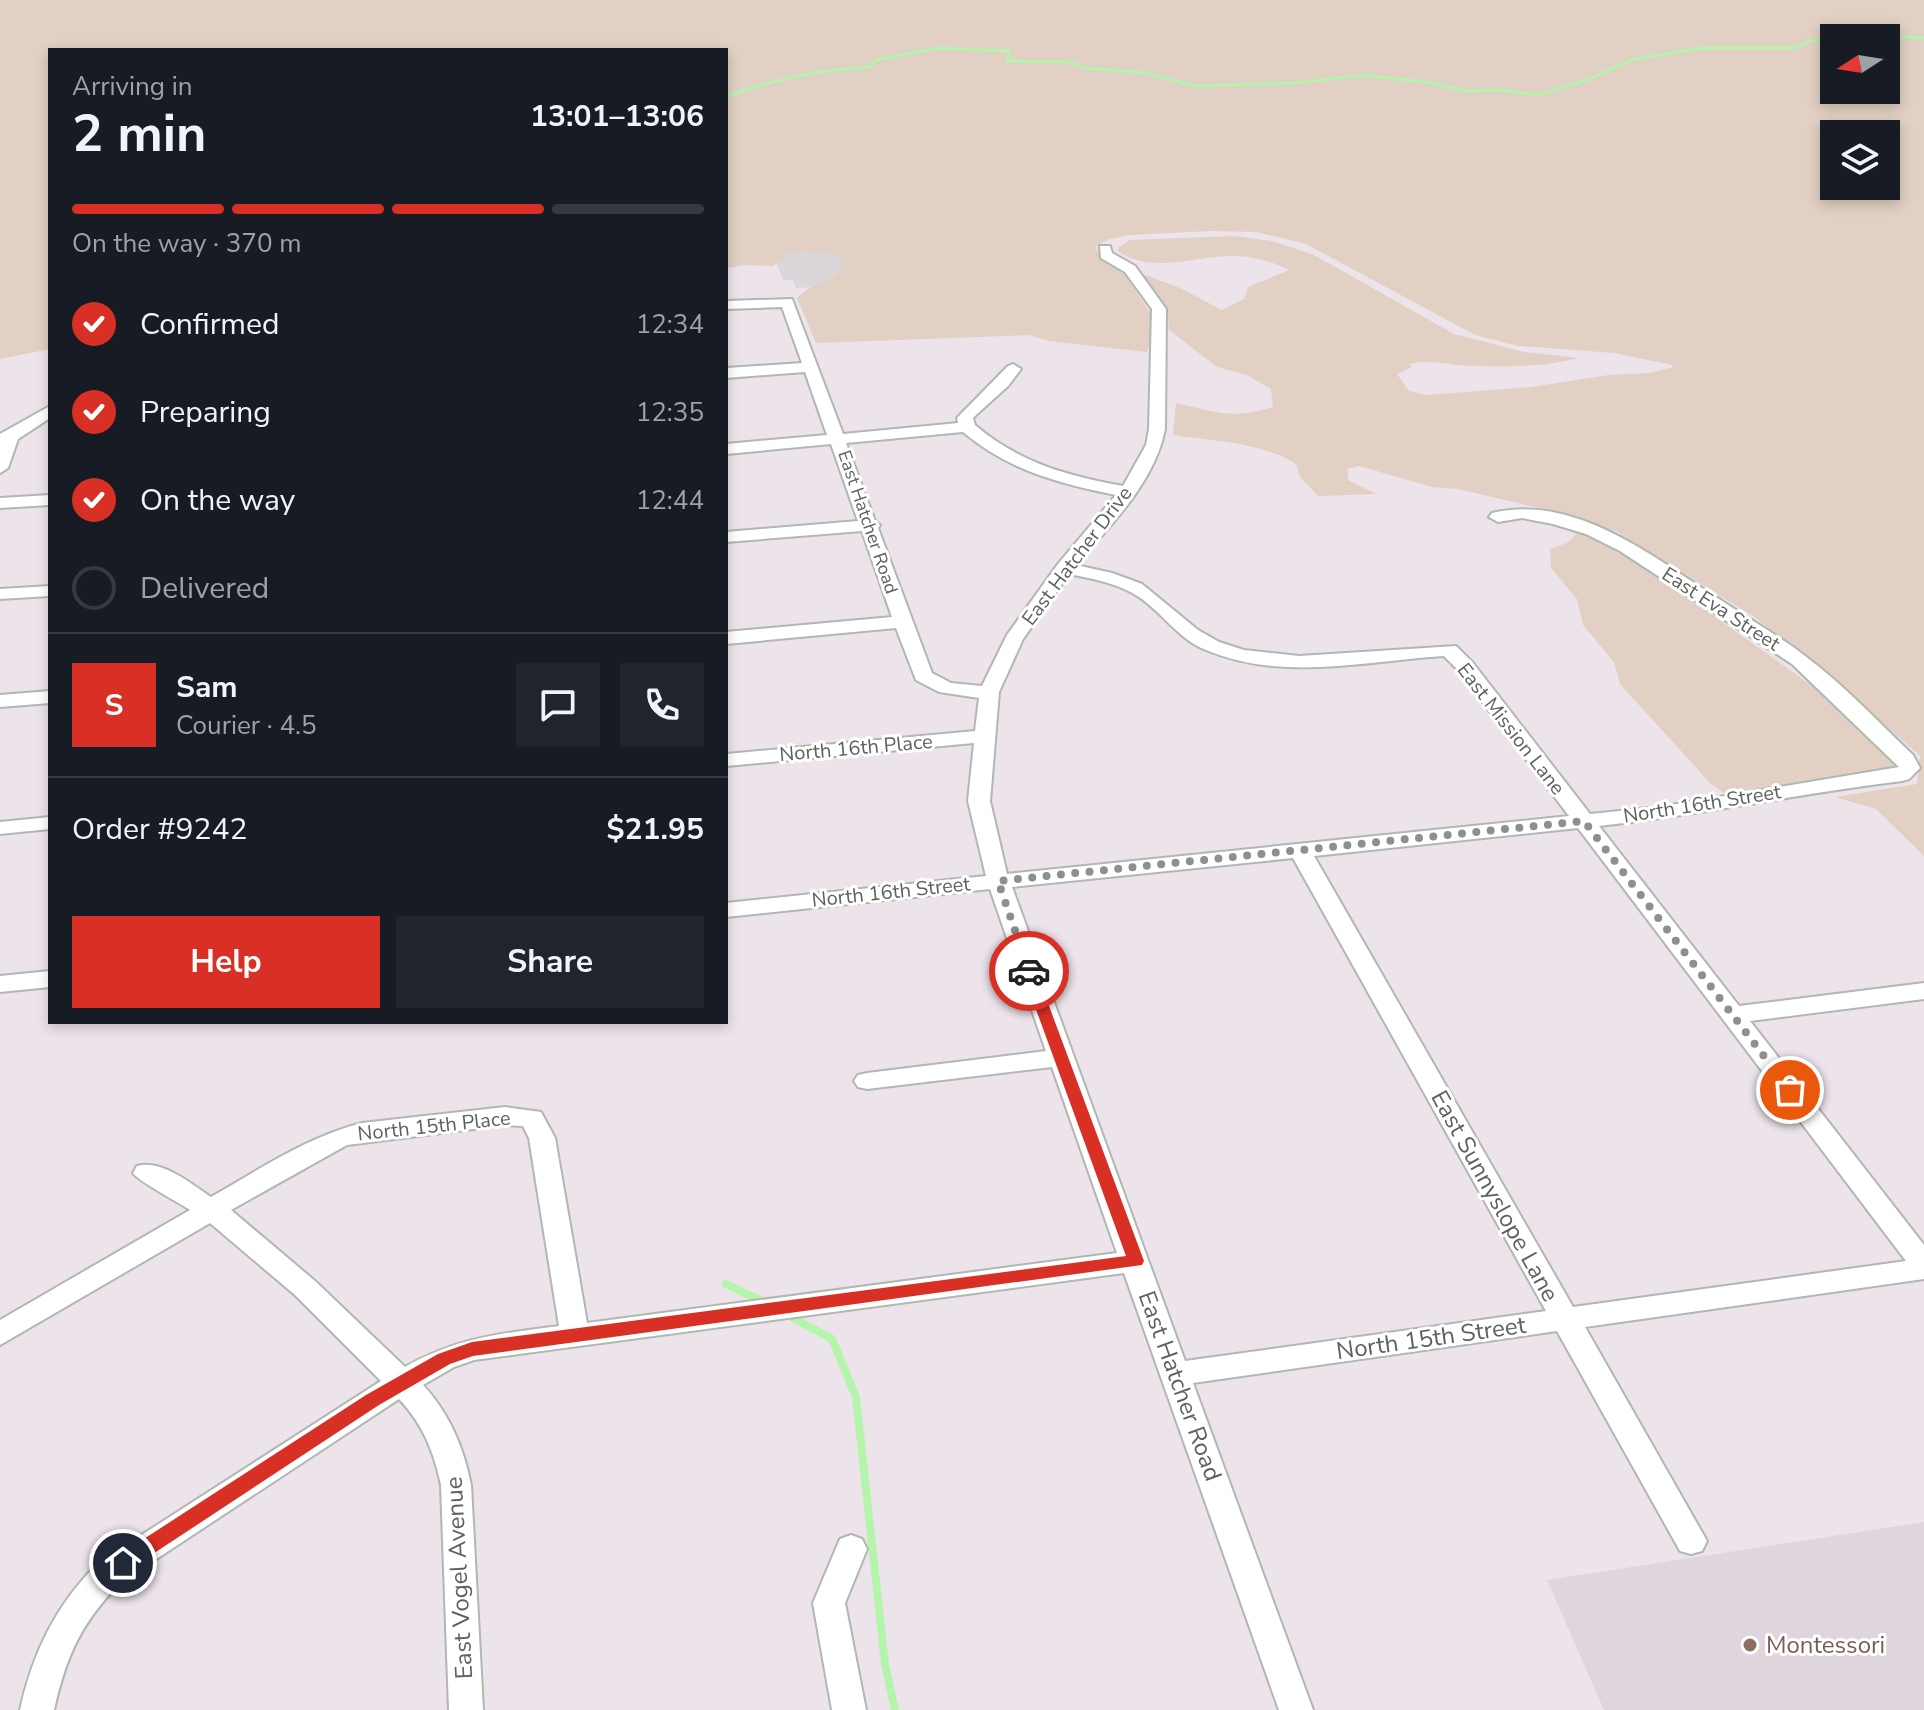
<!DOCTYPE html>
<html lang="en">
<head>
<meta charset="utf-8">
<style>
  body { margin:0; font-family:"Nunito Sans",sans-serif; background:#20242c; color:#f1f3f6; height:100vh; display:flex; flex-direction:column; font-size:30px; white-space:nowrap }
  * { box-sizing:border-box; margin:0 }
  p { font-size:26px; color:#9ea1a6 }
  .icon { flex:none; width:44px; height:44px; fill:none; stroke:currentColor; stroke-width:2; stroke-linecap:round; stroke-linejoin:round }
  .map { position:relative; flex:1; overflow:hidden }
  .details { position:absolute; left:48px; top:48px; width:680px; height:976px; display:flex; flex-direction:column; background:#171b24; border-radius:0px; box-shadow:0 4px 12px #0003 }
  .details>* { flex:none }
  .needle { width:52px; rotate:258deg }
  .fabs { position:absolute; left:1820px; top:24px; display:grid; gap:16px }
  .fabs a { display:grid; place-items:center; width:80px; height:80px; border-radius:0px; background:#171b24; box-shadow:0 4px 12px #0003; font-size:40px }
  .pin { position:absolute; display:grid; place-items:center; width:68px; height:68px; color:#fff; margin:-34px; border:4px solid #fff; border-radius:50%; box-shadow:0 2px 8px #0007 }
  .courier { position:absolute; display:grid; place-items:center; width:80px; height:80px; margin:-40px; border:6px solid #d93025; border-radius:50%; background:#fff; color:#222; box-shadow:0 2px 10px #0007 }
  .overview em { font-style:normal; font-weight:700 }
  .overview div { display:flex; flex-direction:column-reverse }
  .overview { display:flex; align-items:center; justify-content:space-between; height:136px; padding:0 24px }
  h1 { font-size:52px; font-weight:700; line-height:60px }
  .bar { display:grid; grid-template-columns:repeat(4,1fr); gap:12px 8px; align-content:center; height:96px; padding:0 24px }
  .bar i { height:10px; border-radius:6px; background:#363941 }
  .bar .on { background:#d93025 }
  .bar p { grid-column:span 4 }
  .line { display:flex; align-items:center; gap:20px; padding:0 24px; border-top:2px solid #363941 }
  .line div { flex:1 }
  .round { display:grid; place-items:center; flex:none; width:84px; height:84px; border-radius:0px; background:#20242c }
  ol { padding:0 24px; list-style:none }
  li { display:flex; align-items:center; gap:24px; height:88px }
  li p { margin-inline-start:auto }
  li .icon { padding:8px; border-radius:50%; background:#d93025; color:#fff; stroke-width:4 }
  li:last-child { color:#9ea1a6 }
  li i { width:44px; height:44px; border:4px solid #363941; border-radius:50% }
  .primary-button { display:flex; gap:16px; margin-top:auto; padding:16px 24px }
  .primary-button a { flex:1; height:92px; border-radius:0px; background:#d93025; color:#fff; font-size:32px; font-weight:700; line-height:92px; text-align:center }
  .primary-button a+a { background:#20242c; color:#f1f3f6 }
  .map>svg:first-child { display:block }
</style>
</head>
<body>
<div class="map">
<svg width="1924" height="1710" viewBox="0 0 1924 1710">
  <rect width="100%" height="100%" fill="#ece4ea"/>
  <path fill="#dbd6da" d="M 841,244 L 859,285 L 796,288 L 793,280 L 783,280 L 771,248 Z"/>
  <path fill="#dfd5dd" d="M 1924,1522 L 1924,1710 L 1604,1710 L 1547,1580 Z"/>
  <path fill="#e1d0c3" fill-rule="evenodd" d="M 0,0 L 1924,0 L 1924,856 L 1876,809 L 1835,797 L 1917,784 L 1920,756 L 1837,682 L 1756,618 L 1616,531 L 1539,508 L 1458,489 L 1432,487 L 1359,466 L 1348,469 L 1348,480 L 1377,494 L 1318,496 L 1300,477 L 1296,464 C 1261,442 1213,441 1173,435 L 1176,403 C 1216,412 1232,420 1273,407 L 1271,389 L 1247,375 L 1217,367 L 1169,330 L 1167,307 L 1142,280 L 1146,275 L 1180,288 L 1222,310 L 1244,299 L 1248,287 L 1289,270 C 1273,261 1247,255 1228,256 C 1193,257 1149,274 1118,251 L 1119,247 L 1130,240 L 1158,239 L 1234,236 L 1272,241 L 1314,255 L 1454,334 L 1524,352 L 1579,358 C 1544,367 1508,367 1472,366 C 1450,366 1430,358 1409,364 L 1412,367 L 1397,374 L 1409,391 L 1426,395 L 1531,387 L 1609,375 L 1650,373 L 1673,367 L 1672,365 L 1614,353 L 1519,346 L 1475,335 L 1306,244 L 1256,232 L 1210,231 L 1129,235 L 1107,240 L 1095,247 L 1104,262 L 1124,274 L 1156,321 L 1147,352 L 1049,341 L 1029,335 L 816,343 L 797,298 C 810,283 831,285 843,266 L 838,255 L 804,251 L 790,253 L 773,266 L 745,265 L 726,268 L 726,50 L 50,50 L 50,349 L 0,359 ZM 1834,38 L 1886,38 L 1886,90 L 1834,90 ZM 1834,134 L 1886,134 L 1886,186 L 1834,186 Z
    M 1579,531 L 1630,556 L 1808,683 L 1871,734 L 1899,768 L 1724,793 L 1711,784 L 1620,684 L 1614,662 L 1583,625 L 1577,599 L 1551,568 L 1550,549 L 1567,543 Z"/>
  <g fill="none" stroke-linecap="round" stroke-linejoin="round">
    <path stroke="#b4f5ab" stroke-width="3" d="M 726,97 C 774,79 819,69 870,67 L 876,60 L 939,48 L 1009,51 L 1007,61 L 1069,62 L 1086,68 L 1147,73 L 1194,86 L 1296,83 L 1361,75 L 1426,82 L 1467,91 L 1501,90 L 1538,95 L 1587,80 L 1631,60 L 1702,48 L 1794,48 L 1810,41 L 1862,34 L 1924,38"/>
    <path stroke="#b4f5ab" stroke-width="8" d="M 726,1284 L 766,1303
      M 786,1314 L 832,1339 L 856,1397 L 885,1664 L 895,1710"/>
    <defs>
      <path id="minor" d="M 1100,246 L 1110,246 L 1112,253 L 1135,266 L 1166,309 L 1165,429 C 1155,482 1110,526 1076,565 L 1112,573 L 1142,584 L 1198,630 L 1219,642 L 1244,650 L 1299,656 L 1456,646 L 1473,663 L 1590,814 L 1659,807 L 1899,767 L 1792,664 L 1620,551 L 1586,534 L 1553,524 L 1522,518 L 1498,522 L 1489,517 L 1492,513 C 1575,493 1653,557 1719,599 C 1747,618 1778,635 1805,656 C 1844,685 1878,722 1913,755 L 1920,768 L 1909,779 L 1902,781 C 1801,793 1701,815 1599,826 L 1739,1006 L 1924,983 L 1924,999 L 1750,1021 L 1924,1245 L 1924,1279 L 1585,1327 L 1707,1541 L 1702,1551 L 1691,1554 L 1680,1551 L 1557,1331 L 1193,1383 L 1313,1710 L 1279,1710 L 1124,1273 L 474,1360 L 454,1367 L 423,1385 C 449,1413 464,1448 471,1485 L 483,1710 L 449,1710 L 441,1485 C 434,1452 423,1424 399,1399 L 120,1583 C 81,1623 66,1656 54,1710 L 20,1710 C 33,1652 56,1605 98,1563 L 381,1381 L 295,1295 L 210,1223 L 0,1345 L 0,1320 L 190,1210 C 178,1202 138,1181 133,1173 L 137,1166 C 162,1159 191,1184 211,1197 C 260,1169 307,1137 362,1123 L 505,1107 L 541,1112 L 555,1138 L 587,1323 L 1117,1253 L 1052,1067 L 867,1089 L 858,1087 L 854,1081 L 858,1075 L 867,1073 L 1046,1051 L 990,889 L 726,917 L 726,903 L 986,876 L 968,801 L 974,743 L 726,766 L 726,754 L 975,731 L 979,698 L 939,692 L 916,680 L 896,628 L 726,644 L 726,632 L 892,617 L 862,531 L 726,542 L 726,532 L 858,521 L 831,444 L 726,454 L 726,444 L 827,435 L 805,372 L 726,378 L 726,368 L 802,363 L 782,307 L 726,309 L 726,301 L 792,299 L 843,434 L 958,423 L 957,418 L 1008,366 L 1013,364 L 1021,369 L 1008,386 L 976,415 L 973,418 L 975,425 C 1018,462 1067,476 1123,486 L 1146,445 L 1149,429 L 1152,309 L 1125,272 L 1101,258 ZM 963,432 C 1008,470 1060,484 1116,495 L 1058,564 L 1007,635 L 982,686 L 951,683 L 932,673 L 878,528 L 880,525 L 875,521 L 846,443 ZM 1069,574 C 1093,579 1118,583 1139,597 C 1163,613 1178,639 1206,650 C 1282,682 1365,661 1444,656 L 1459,671 L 1569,816 L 1007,874 L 990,801 L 999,692 L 1023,639 ZM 1578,828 L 1906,1261 L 1573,1307 L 1314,856 ZM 1293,858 L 1546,1311 L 1185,1361 L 1012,887 ZM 505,1125 L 523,1126 L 529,1138 L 559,1326 C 499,1334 458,1337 405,1367 L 315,1281 L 231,1210 L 347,1145 Z
        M 50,406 L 50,418 L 18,439 L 8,468 L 0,473 L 0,434 Z
        M 50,495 L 50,505 L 0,508 L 0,498 Z
        M 50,586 L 50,596 L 0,599 L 0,589 Z
        M 50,691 L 50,703 L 0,707 L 0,695 Z
        M 50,817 L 50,829 L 0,834 L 0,822 Z
        M 50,971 L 50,987 L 0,992 L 0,976 Z
        M 851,1535 L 862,1539 L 867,1549 L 845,1603 L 866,1710 L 832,1710 L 813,1603 L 840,1539 Z"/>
    </defs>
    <use href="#minor" stroke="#b1b7b1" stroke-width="4"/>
    <use href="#minor" fill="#fff" fill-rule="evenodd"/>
  </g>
  <path fill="#d93025" d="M 1029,966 L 1036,971 L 1144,1261 L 1142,1265 L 473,1356 L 450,1364 L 379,1405 L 130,1569 L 116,1569 L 114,1563 L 116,1557 L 366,1395 L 438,1354 L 472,1342 L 1126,1256 L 1022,971 Z"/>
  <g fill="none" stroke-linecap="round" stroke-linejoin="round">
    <path stroke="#8e908e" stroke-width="8" stroke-dasharray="0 14.4" d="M 1029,971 L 998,881 L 1584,821 L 1790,1090"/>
  </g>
  <circle fill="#8d6e63" stroke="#fff" stroke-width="3" cx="1750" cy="1645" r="8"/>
  <g text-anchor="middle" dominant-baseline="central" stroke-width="6" stroke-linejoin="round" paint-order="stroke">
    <g font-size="18" fill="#5c625c" stroke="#fff">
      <text transform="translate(868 522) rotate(71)">East Hatcher Road</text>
    </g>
    <g font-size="20" fill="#5c625c" stroke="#fff">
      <text transform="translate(1077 556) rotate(-53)">East Hatcher Drive</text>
      <text transform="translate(1721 609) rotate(33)">East Eva Street</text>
      <text transform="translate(1511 729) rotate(52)">East Mission Lane</text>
      <text transform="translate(856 748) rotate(-5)">North 16th Place</text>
      <text transform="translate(1702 804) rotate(-9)">North 16th Street</text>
      <text transform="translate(891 892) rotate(-6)">North 16th Street</text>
      <text transform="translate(434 1126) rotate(-6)">North 15th Place</text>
    </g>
    <g font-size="24" fill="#5c625c" stroke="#fff">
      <text transform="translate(1495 1196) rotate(61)">East Sunnyslope Lane</text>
      <text transform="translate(1431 1338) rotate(-8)">North 15th Street</text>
      <text transform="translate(1180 1386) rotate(70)">East Hatcher Road</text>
      <text transform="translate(459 1578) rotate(-93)">East Vogel Avenue</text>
    </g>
    <g font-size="24" fill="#785e54" stroke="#fff" text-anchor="start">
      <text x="1766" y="1645">Montessori</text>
    </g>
  </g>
</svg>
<div class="fabs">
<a><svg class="needle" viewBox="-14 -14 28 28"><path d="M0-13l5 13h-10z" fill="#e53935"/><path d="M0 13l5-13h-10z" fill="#9ea1a6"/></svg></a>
<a><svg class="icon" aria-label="layers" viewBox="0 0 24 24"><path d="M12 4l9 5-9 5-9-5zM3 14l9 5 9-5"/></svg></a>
</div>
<div class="pin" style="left:1790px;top:1090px;background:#ea580c"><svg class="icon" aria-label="bag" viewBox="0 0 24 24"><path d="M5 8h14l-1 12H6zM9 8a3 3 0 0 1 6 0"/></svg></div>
<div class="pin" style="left:123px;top:1563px;background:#1f2937"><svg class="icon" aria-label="home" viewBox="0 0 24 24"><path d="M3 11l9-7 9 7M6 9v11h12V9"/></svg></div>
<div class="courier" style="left:1029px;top:971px"><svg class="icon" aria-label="car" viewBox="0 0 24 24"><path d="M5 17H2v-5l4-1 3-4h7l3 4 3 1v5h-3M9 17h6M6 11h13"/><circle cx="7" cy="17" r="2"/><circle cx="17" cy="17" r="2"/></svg></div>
<section class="details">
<div class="overview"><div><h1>2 min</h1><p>Arriving in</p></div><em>13:01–13:06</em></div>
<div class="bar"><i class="on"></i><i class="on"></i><i class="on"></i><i></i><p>On the way · 370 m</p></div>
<ol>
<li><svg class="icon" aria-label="check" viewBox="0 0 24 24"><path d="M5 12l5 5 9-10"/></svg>Confirmed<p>12:34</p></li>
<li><svg class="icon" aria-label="check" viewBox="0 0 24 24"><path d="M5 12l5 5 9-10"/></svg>Preparing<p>12:35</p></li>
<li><svg class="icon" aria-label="check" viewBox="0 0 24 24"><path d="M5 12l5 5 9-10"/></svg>On the way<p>12:44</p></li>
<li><i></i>Delivered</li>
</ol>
<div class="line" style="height:144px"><b class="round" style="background:#d93025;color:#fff">S</b><div><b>Sam</b><p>Courier · 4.5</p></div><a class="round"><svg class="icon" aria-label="chat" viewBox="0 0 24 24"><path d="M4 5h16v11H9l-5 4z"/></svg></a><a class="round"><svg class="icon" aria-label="phone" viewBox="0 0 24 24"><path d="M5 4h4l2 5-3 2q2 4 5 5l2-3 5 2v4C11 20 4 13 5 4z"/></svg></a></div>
<div class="line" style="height:104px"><div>Order #9242</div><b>$21.95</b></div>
<div class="primary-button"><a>Help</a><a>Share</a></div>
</section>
</div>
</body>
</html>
